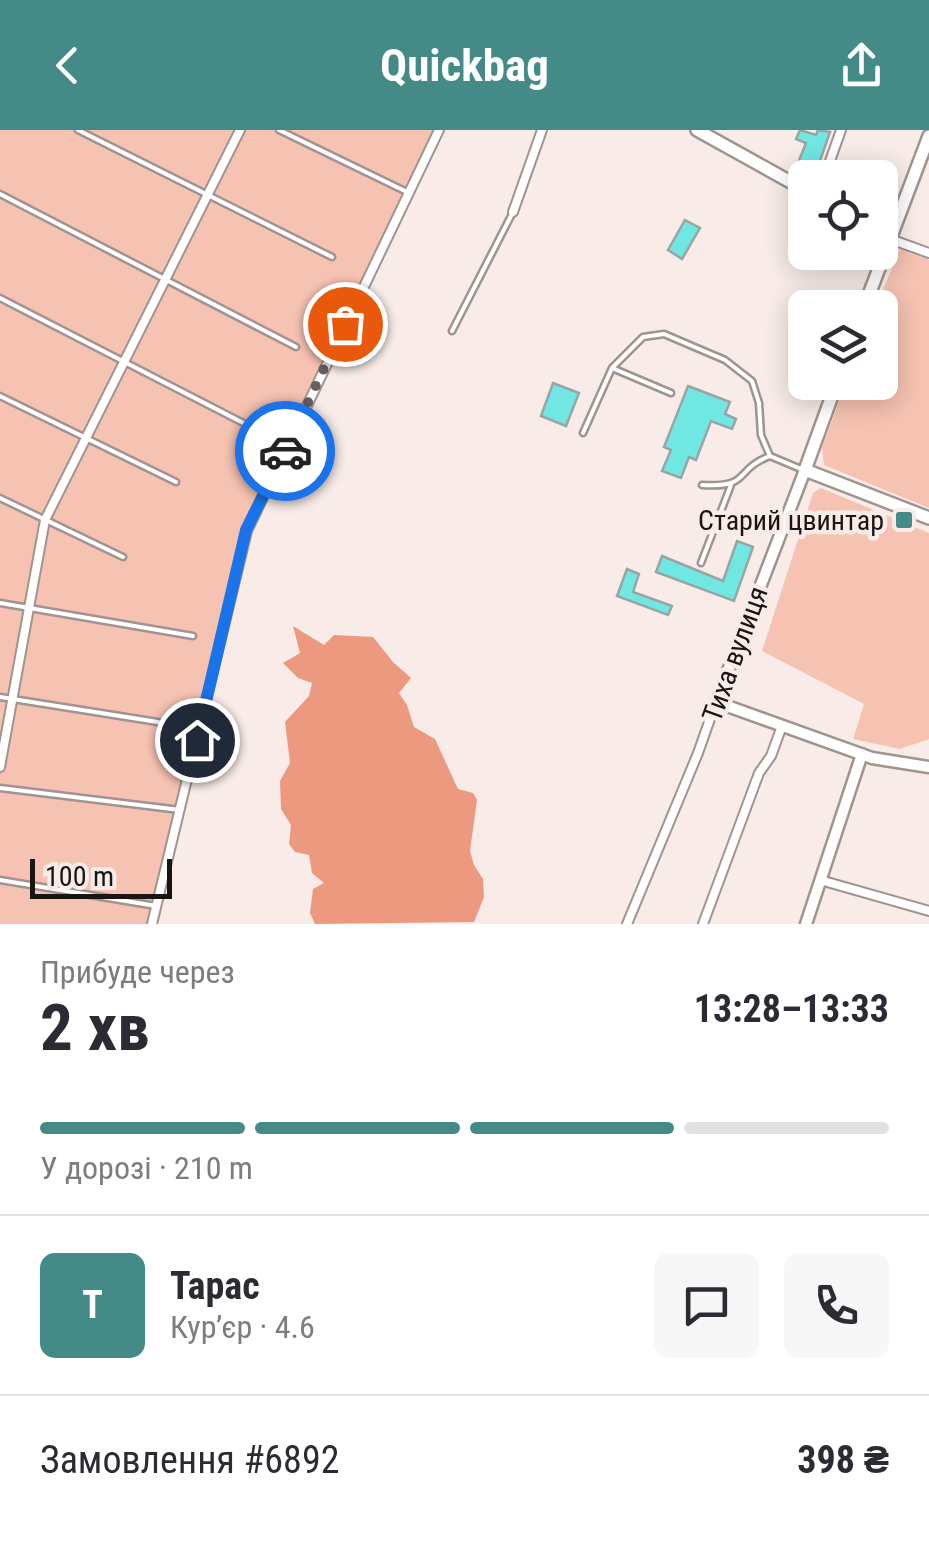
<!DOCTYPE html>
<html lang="uk">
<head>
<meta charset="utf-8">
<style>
  body { margin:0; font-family:"Roboto Condensed",sans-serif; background:#f7f7f7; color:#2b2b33; height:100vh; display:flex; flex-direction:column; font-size:38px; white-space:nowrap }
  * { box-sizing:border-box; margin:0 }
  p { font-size:32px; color:#7c7c81 }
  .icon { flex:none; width:55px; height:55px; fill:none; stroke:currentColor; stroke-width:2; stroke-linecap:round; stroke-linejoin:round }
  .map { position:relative; height:794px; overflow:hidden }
  .details { display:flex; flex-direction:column; background:#fff; flex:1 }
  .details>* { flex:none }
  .buttons { position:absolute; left:788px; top:30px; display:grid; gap:20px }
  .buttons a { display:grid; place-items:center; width:110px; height:110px; border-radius:15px; background:#fff; box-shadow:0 5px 25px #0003; font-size:50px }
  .scale { position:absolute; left:30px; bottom:25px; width:142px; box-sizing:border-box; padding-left:10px; border:5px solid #191514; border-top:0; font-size:28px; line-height:35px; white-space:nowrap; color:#191514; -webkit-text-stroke:8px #f9ece8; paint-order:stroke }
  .pin { position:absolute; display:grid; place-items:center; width:85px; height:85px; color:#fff; margin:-42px; border:5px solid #fff; border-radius:50%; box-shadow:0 2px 10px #0007 }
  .courier { position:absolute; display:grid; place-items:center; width:100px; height:100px; margin:-50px; border:8px solid #1a73e8; border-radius:50%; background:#fff; color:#222; box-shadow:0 2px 12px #0007 }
  .summary em { font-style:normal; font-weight:700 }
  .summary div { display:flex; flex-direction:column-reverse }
  .summary { display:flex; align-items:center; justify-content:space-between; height:170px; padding:0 40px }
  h1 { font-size:65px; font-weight:700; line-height:75px }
  .bar { display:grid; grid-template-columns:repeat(4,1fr); gap:15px 10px; align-content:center; height:120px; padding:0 40px }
  .bar i { height:12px; border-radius:8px; background:#e1e1e2 }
  .bar .selected { background:#448b88 }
  .bar p { grid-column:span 4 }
  .line { display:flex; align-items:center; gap:25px; padding:0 40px; border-top:2px solid #e1e1e2 }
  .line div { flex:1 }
  .round { display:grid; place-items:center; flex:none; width:105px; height:105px; border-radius:15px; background:#f7f7f7 }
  header { display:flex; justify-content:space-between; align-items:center; height:130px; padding:0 40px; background:#448b88; color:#fff; font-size:45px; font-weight:700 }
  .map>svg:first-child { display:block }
</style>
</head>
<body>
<header><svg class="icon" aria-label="back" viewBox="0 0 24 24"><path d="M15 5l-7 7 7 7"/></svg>Quickbag<svg class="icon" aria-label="share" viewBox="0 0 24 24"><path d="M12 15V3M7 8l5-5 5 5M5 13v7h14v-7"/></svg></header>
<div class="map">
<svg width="929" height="794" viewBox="0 0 929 794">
  <rect width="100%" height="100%" fill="#f9ece8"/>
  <path fill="#f6c2b1" d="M 0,0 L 434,0 L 242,397 L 148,794 L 0,794 Z
    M 900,119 L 929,130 L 929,378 L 824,335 L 822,318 L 846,253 L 880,252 L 880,178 L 876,177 Z
    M 821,358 L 929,403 L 929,609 L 900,619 L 853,609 L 864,574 L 762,521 L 813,363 Z"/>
  <path fill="#ed997f" d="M 293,496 L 324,515 L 334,505 L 373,507 L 393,532 L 411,548 L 399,563 L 407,575 L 414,597 L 435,609 L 458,659 L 473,663 L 477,670 L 470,721 L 474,735 L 483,749 L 484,767 L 474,792 L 315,794 L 310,783 L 313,759 L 324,753 L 312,743 L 309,725 L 295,722 L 289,714 L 291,695 L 281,679 L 280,651 L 290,633 L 285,592 L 309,566 L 312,553 L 298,548 L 283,533 L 300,523 Z"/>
  <path fill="#71e7e2" stroke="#98a5a5" stroke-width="2.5" d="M 800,0 L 816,5 L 818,0 L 830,2 L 814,48 L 798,46 L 802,37 L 798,33 L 806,13 L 796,9 Z
    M 685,90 L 700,98 L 682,129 L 668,120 Z
    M 553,253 L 579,263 L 566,296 L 541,286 Z
    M 688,256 L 730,272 L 725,284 L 736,289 L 732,299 L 711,291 L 696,330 L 689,327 L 681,348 L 662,341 L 671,320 L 664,317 Z
    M 737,411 L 753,417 L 734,471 L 656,442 L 662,426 L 723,451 Z
    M 627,439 L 639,444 L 633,462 L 672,476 L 668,485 L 617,466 Z"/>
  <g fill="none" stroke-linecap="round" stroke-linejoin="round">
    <defs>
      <path id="service" d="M 78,0 L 332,127
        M 279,0 L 407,62
        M 0,64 L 296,217
        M 0,168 L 259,301 L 282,327
        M 452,201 L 513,82
        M 612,238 L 671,263
        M 0,266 L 176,352
        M 583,303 L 612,238 L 643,207 L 664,204 L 725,230 L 752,251 L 759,273 L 761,305 L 770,326 L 801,339
        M 702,355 C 752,358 733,340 770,326
        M 0,368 L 123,427
        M 701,433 L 731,355
        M 0,473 L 193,506
        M 0,567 L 183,596
        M 0,658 L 180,680
        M 0,750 L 156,776"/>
      <path id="minor" d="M 824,48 L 841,0
        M 513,82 L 542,0
        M 890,109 L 929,123
        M 0,637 L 45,390 L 240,0
        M 820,750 L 929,781
        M 152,794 L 247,401 L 439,0
        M 627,794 L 698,623 L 716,572
        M 703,794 L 759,643 L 771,626 L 782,596"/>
      <path id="tertiary" d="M 805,340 L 716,572 L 872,628 L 929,637
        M 806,794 L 862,624"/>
      <path id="secondary" d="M 697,0 L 805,60
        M 864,178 L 929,6
        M 837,252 L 805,340 L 929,388"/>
    </defs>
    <use href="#service" stroke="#a09490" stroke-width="9"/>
    <use href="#minor" stroke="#a09490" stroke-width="12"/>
    <use href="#tertiary" stroke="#a09490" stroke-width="15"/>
    <use href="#secondary" stroke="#a09490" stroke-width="16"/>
    <use href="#service" stroke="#fff" stroke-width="4"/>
    <use href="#minor" stroke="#fff" stroke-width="8"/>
    <use href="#tertiary" stroke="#fff" stroke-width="10"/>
    <use href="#secondary" stroke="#fff" stroke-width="11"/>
  </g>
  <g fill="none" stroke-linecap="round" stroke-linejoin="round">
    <path stroke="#67605e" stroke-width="10" stroke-dasharray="0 18" d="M 285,321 L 345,194"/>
    <path stroke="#1a73e8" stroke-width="12" d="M 197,610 L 246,400 L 285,321"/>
  </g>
  <rect fill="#448b88" stroke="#f9ece8" stroke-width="4" x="894" y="380" width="20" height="20" rx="5"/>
  <g text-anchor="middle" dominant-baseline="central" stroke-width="9" stroke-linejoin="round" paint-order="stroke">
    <g font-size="28" fill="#191514" stroke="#f9ece8" text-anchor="end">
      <text x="884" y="390">Старий цвинтар</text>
    </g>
    <g font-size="28" fill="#191514" stroke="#f9ece8">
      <text transform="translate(735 524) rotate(-70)">Тиха вулиця</text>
    </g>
  </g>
</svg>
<div class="buttons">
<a><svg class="icon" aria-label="locate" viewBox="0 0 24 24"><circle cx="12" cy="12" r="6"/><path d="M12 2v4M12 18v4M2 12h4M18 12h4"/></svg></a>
<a><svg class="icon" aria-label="layers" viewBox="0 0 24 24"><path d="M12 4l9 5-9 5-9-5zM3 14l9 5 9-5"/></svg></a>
</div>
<div class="scale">100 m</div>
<div class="pin" style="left:345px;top:194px;background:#ea580c"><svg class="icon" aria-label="bag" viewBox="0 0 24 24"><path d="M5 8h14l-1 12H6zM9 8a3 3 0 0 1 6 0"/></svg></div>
<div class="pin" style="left:197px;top:610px;background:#1f2937"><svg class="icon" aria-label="home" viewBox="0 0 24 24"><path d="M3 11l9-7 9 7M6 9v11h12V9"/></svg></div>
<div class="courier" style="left:285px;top:321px"><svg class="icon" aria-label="car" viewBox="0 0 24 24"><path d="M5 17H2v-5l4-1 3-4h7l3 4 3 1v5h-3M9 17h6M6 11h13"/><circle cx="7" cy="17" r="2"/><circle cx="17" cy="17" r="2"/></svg></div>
</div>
<section class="details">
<div class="summary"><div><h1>2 хв</h1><p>Прибуде через</p></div><em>13:28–13:33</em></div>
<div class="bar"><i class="selected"></i><i class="selected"></i><i class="selected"></i><i></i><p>У дорозі · 210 m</p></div>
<div class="line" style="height:180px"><b class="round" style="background:#448b88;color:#fff">Т</b><div><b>Тарас</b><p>Кур’єр · 4.6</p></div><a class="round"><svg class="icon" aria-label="chat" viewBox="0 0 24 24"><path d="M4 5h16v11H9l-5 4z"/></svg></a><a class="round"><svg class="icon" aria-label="phone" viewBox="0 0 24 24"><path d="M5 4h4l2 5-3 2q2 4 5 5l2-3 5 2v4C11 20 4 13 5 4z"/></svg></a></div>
<div class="line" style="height:130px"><div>Замовлення #6892</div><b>398 ₴</b></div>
</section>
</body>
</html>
